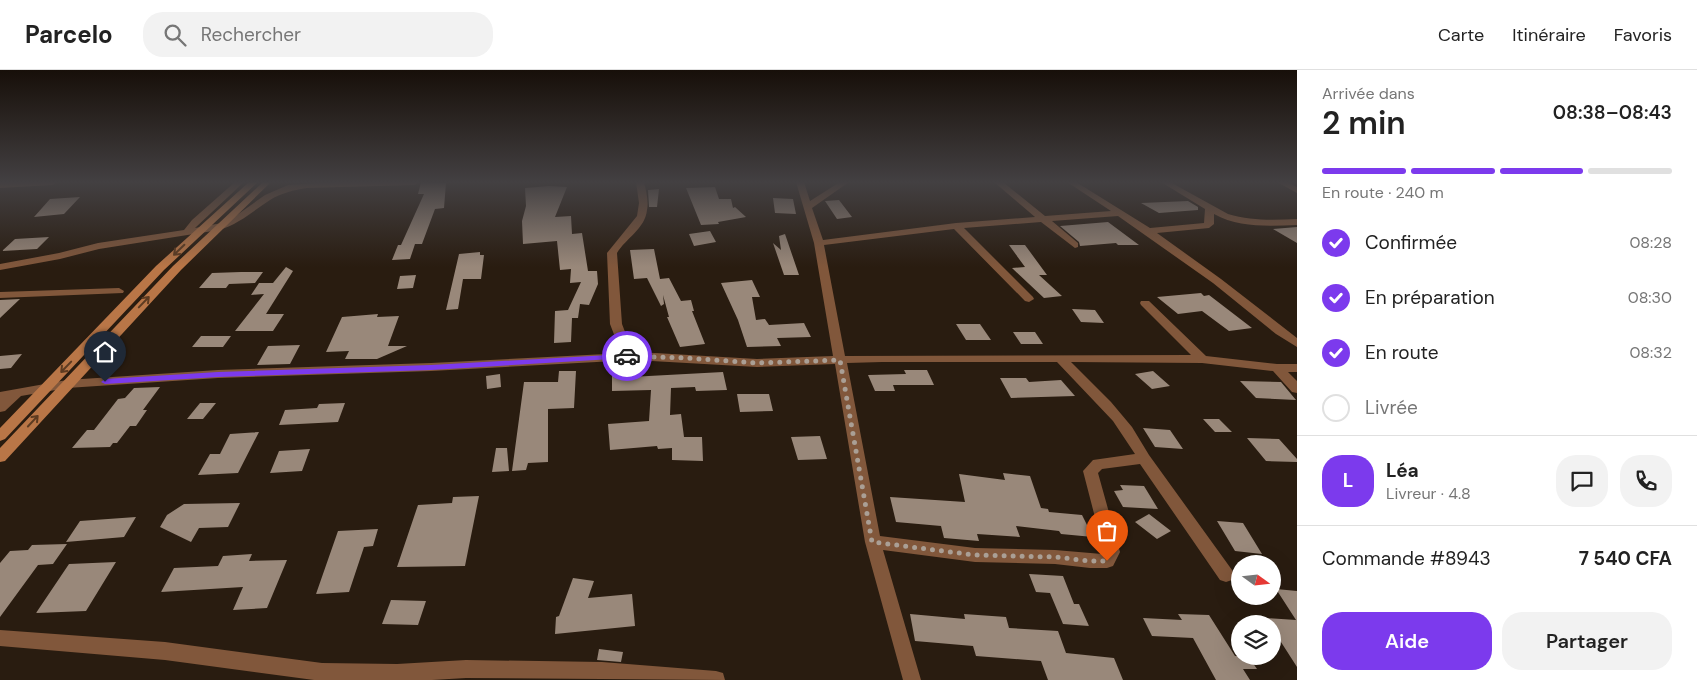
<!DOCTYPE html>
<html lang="fr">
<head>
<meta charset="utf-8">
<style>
  body { margin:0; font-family:"DM Sans",sans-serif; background:#f2f2f2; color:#222; height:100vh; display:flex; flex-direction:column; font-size:19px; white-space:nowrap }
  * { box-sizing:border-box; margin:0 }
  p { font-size:16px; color:#767676 }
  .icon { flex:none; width:28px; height:28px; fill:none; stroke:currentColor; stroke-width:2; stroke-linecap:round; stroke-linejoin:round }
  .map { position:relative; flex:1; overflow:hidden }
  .details { display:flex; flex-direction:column; background:#fff; width:400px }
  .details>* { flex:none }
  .needle { width:32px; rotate:105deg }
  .tools { position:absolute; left:1231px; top:485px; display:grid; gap:10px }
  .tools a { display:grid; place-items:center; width:50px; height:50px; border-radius:50%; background:#fff; box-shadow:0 5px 20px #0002; font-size:25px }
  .pin { position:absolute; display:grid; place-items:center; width:42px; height:42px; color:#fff; margin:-51px -21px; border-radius:50% 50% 50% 0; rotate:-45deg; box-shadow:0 0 5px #0007 }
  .pin .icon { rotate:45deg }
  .courier { position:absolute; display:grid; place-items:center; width:50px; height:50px; margin:-25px; border:4px solid #7c3aed; border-radius:50%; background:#fff; color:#222; box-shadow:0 1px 6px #0007 }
  .head em { font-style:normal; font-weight:600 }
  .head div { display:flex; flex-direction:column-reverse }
  .head { display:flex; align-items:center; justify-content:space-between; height:85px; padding:0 25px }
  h1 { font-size:32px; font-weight:600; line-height:38px }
  .bar { display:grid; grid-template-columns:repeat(4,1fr); gap:8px 5px; align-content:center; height:60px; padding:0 25px }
  .bar i { height:6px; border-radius:4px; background:#e0e0e0 }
  .bar .selected { background:#7c3aed }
  .bar p { grid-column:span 4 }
  .line { display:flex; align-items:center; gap:12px; padding:0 25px; border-top:1px solid #e0e0e0 }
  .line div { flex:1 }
  .round { display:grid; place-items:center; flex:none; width:52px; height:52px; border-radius:20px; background:#f2f2f2 }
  ol { padding:0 25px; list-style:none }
  li { display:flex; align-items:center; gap:15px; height:55px }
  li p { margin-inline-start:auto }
  li .icon { padding:5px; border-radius:50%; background:#7c3aed; color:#fff; stroke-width:4 }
  li:last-child { color:#767676 }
  li i { width:28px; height:28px; border:2px solid #e0e0e0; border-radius:50% }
  .action { display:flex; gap:10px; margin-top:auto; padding:10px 25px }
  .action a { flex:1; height:58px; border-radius:20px; background:#7c3aed; color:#fff; font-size:20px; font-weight:600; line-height:58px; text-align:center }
  .action a+a { background:#f2f2f2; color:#222 }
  header { display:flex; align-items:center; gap:30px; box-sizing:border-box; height:70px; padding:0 25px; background:#fff; border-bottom:1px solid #e0e0e0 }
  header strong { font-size:24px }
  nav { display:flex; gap:28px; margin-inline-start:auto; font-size:18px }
  .search { width:350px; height:45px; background:#f2f2f2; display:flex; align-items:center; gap:12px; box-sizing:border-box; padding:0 18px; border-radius:20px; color:#767676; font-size:19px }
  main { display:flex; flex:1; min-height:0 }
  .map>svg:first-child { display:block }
</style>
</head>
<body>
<header>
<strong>Parcelo</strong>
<div class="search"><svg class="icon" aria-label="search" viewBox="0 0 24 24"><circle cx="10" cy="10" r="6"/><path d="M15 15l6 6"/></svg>Rechercher</div>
<nav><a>Carte</a><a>Itinéraire</a><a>Favoris</a></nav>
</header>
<main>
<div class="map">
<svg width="1297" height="610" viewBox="0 0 1297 610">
  <rect width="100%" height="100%" fill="#291c10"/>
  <path fill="#99887a" d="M 421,112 L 446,113 L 444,138 L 435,139 L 422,174 L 415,174 L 410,189 L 392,190 L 398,175 L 401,175 L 424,124 L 418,124 Z
    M 549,116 L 567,117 L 555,147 L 571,146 L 572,164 L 582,163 L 588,201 L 597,201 L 598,214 L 589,235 L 580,234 L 578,248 L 572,248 L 571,272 L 554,273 L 555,241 L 568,240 L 581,212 L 570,213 L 571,199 L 560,200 L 557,171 L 523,174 L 522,151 L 526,136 L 525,118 Z
    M 715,117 L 719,129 L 731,129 L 733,138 L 735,137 L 746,147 L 718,152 L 719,154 L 701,155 L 686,118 Z
    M 659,119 L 657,137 L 649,137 L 648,120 Z
    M 80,127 L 64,144 L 34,147 L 50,129 Z
    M 773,128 L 793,129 L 796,144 L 775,143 Z
    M 839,130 L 852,147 L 837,149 L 825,131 Z
    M 1188,131 L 1198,137 L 1198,140 L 1159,143 L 1141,133 Z
    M 1108,152 L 1139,175 L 1118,175 L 1116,173 L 1080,176 L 1079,172 L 1060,156 Z
    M 1297,157 L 1297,173 L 1273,159 Z
    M 710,161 L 716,172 L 694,176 L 689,164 Z
    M 785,164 L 799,205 L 784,205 L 773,173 L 781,180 L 779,166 Z
    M 49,167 L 37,179 L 2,181 L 15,169 Z
    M 1009,175 L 1025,175 L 1047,205 L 1039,205 L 1062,226 L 1044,228 L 1012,198 L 1025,197 Z
    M 654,179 L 660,209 L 669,208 L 681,231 L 691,230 L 694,241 L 692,241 L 705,274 L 680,277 L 667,247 L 669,247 L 663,225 L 664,234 L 661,236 L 647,208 L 634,209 L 630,180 Z
    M 480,182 L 480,185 L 484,185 L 481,209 L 463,209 L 458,239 L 446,240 L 459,184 Z
    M 286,197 L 293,201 L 266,244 L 284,244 L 273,261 L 235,261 L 264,224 L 251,225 L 259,213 L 273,213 Z
    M 241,202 L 263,202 L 255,213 L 229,214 L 226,218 L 199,218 L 212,203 Z
    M 416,205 L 413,218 L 397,219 L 400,206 Z
    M 752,210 L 760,227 L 752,227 L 756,250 L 765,249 L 769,255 L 804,253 L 811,267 L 777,268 L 781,276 L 747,277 L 738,250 L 721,213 Z
    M 1201,223 L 1204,226 L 1209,225 L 1252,258 L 1229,261 L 1202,241 L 1178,244 L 1157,227 Z
    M 20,229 L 0,248 L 0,230 Z
    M 1072,239 L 1095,240 L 1104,253 L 1081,252 Z
    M 378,244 L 377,247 L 399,246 L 388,276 L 407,276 L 377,289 L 345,289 L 349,281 L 326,282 L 342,247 Z
    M 956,254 L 980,254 L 991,270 L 966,270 Z
    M 1013,262 L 1035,262 L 1043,274 L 1021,274 Z
    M 201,266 L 231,266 L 223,277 L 192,277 Z
    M 300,275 L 290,294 L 257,295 L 268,276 Z
    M 22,284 L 11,298 L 0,299 L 0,286 Z
    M 904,300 L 927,300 L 934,315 L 893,315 L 895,321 L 875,321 L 868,305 L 906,304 Z
    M 559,301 L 576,301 L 574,338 L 548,339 L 548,392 L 528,393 L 526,400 L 512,401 L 524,312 L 558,312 Z
    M 612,301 L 630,301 L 630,307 L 723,302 L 727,320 L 696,321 L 695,317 L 671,318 L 670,345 L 681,344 L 684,367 L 702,367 L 703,391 L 672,390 L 672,378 L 658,379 L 657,376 L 610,380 L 608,354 L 649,351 L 651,320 L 612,321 Z
    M 1153,301 L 1170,316 L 1152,319 L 1135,304 Z
    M 500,304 L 501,317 L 487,319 L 486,306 Z
    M 1000,308 L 1026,308 L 1029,312 L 1061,310 L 1075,326 L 1011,328 Z
    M 1240,311 L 1281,312 L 1296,330 L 1256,328 Z
    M 160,317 L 143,340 L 147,340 L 136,356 L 130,356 L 117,373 L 113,373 L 110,377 L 72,378 L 87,360 L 94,360 L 118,329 L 125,328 L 134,318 Z
    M 737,324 L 769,324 L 773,341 L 740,342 Z
    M 200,333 L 216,333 L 203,349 L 187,349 Z
    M 345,333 L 338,352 L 279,355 L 285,340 L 317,338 L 319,334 Z
    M 1203,349 L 1219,349 L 1232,362 L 1215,362 Z
    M 1143,358 L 1170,360 L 1183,379 L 1155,377 Z
    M 259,362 L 238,403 L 198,405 L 210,384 L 220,384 L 230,364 Z
    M 820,366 L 827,389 L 798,390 L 791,367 Z
    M 1247,368 L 1279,369 L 1297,389 L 1297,392 L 1266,391 Z
    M 496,378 L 507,378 L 509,401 L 492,402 Z
    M 310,379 L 302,401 L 270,403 L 279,381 Z
    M 1003,403 L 1030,406 L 1041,438 L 1048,439 L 1049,442 L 1082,445 L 1093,467 L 1061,464 L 1059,461 L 1016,456 L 1020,467 L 977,464 L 979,471 L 944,468 L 941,456 L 896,452 L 890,427 L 965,432 L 959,404 L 1005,410 Z
    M 1120,415 L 1144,416 L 1158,439 L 1123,437 L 1114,421 L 1123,420 Z
    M 479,426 L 465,496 L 397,497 L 418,435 L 452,433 L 453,427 Z
    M 240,433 L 228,457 L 199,458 L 191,472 L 160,457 L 167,445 L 184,434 Z
    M 1149,444 L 1171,461 L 1157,469 L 1135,452 Z
    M 136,447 L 124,467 L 66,472 L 80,451 Z
    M 1217,451 L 1243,453 L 1262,484 L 1235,481 Z
    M 378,459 L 373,476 L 364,477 L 349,522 L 316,524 L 338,461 Z
    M 67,474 L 53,494 L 38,495 L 0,547 L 0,493 L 10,481 L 28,480 L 32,475 Z
    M 252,484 L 249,491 L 287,490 L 267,538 L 233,540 L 243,517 L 161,522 L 174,498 L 218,496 L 223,486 Z
    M 116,492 L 86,541 L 36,543 L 69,494 Z
    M 1029,504 L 1063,506 L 1074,534 L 1079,534 L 1089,556 L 1063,554 L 1050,523 L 1036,522 Z
    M 573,508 L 594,511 L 588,528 L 632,524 L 635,556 L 555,564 L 556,547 L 559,546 Z
    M 1276,519 L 1297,521 L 1297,597 L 1272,558 L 1272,554 L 1270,554 L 1266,548 L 1296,550 Z
    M 391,530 L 426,531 L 418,555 L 382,554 Z
    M 910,544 L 965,549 L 964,544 L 1006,547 L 1009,558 L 1058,561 L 1066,583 L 1114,588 L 1123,610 L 1048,610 L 1041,591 L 976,586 L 973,576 L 915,571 Z
    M 1178,544 L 1209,545 L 1235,586 L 1248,586 L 1257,599 L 1243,599 L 1250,610 L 1216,610 L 1193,568 L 1152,566 L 1143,548 L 1182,550 Z
    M 599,579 L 623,582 L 621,592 L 597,590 Z"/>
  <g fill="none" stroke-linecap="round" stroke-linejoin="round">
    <path fill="#81573b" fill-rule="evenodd" d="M 0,112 L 57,112 L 53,115 L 0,118 Z
      M 235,112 L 244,112 L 195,158 L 227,152 L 265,125 L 288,115 L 337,112 L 419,112 L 415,115 L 307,118 C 294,120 281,123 270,130 C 253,141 239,154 219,160 L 99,179 L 60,189 L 0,200 L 0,194 L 59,183 L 98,173 L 184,160 L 192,150 Z
      M 636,112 L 644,112 C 646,121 649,131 647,140 C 645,159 626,168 617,183 L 622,254 L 627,267 L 638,282 L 757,289 L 833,286 L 814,173 L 796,112 L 804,112 L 810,131 L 840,112 L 849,112 L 812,138 L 823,170 L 956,153 L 1035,147 L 994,112 L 1003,112 L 1045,146 L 1111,141 L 1067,112 L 1076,112 L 1150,158 L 1204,153 L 1205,139 L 1161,112 L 1170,112 L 1228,144 C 1251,151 1274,150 1297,149 L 1297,155 C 1269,156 1239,158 1214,144 L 1214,154 L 1209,158 L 1157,163 L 1221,209 L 1297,268 L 1297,277 L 1276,264 L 1213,213 L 1118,146 L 1052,151 L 1078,173 L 1078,177 L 1075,178 L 1041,152 L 964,158 L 1033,227 L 1034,229 L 1029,232 L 1025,231 L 954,159 L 824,175 L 845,286 L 1191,285 L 1141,235 L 1140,233 L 1141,231 L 1149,231 L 1206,286 L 1277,294 L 1297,294 L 1297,302 L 1288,302 L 1297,311 L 1297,323 L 1292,322 L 1273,301 L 1202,293 L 1071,292 L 1111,332 L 1132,357 L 1149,385 L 1232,500 L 1234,505 L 1232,510 L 1226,512 L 1220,510 L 1140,394 L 1102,399 L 1098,403 L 1120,482 L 1113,496 L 1107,498 L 1090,498 L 1055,494 L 975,492 L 883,480 L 921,610 L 903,610 L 865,472 L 835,294 L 757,297 L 634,290 L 431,301 L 218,308 L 67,318 L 21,326 L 5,341 L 0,342 L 0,322 L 67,310 L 218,300 L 431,293 L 626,283 L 615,267 L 610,254 L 607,183 L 637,146 L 639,133 ZM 882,292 L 1057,292 L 1113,351 L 1135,384 L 1093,390 L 1083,401 L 1104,482 L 1102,484 L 1055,480 L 975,478 L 880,466 L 847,293 Z
      M 1277,112 L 1287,112 L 1297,117 L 1297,123 Z
      M 119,218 L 124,221 L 123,223 L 0,228 L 0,222 Z
      M 0,560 L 165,572 L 322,593 L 397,594 L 466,590 L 602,592 L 716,601 L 723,603 L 725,610 L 466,608 L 432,610 L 314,610 L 165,590 L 0,576 Z"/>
    <path fill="#b97647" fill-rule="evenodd" d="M 249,112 L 258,112 L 164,200 L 5,369 L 0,371 L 0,358 L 156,196 Z
      M 263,112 L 271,112 L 181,200 L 5,391 L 0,392 L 0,378 L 173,196 Z"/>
  </g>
  <defs><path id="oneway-shaft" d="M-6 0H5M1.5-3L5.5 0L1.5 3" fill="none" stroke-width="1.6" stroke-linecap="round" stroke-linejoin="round" transform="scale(1.25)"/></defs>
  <g stroke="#5d3b21">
    <use href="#oneway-shaft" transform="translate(179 180) rotate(136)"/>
    <use href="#oneway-shaft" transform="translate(144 232) rotate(-46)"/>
    <use href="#oneway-shaft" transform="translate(66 297) rotate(134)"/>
    <use href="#oneway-shaft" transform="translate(33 351) rotate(-47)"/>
  </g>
  <linearGradient id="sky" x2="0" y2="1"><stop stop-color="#170f09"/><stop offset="0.57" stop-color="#434042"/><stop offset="1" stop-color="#434042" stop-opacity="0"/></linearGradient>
  <rect width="1297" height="197" fill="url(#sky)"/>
  <path fill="#7c3aed" d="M 627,284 L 629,285 L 629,288 L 431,300 L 218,307 L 105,314 L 101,312 L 105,309 L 218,302 L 431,295 Z"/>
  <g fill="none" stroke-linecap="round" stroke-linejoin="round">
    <path stroke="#aa9f95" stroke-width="5" stroke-dasharray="0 9" d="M 627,286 L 686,288 L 757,293 L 840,290 L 872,472 L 975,485 L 1055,487 L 1090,491 L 1107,491"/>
  </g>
</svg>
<div class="tools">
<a><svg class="needle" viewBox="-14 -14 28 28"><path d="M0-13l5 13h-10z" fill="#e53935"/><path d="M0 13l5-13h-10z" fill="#767676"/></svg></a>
<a><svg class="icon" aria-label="layers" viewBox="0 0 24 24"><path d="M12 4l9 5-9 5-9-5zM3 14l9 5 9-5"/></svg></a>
</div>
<div class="pin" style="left:1107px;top:491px;background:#ea580c"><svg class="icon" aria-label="bag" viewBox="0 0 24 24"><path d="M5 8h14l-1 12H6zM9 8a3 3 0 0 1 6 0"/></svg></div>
<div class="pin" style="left:105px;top:312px;background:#1f2937"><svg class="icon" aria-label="home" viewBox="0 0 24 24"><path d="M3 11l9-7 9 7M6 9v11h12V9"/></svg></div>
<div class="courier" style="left:627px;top:286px"><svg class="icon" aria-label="car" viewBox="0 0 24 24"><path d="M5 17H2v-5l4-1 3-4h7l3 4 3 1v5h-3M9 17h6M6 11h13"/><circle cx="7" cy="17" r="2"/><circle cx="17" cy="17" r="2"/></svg></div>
</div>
<section class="details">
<div class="head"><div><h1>2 min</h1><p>Arrivée dans</p></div><em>08:38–08:43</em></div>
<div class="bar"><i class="selected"></i><i class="selected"></i><i class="selected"></i><i></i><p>En route · 240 m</p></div>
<ol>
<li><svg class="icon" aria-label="check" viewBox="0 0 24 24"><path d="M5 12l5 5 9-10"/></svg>Confirmée<p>08:28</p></li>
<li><svg class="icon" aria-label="check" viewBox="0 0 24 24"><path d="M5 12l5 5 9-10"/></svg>En préparation<p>08:30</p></li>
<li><svg class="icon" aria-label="check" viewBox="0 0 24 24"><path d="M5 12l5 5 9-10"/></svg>En route<p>08:32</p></li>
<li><i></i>Livrée</li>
</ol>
<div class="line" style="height:90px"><b class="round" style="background:#7c3aed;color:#fff">L</b><div><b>Léa</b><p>Livreur · 4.8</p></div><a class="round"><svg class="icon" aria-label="chat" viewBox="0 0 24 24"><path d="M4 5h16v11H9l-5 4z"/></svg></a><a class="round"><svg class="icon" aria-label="phone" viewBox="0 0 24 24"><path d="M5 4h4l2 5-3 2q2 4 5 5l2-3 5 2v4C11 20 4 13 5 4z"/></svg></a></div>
<div class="line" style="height:65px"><div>Commande #8943</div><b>7 540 CFA</b></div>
<div class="action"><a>Aide</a><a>Partager</a></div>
</section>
</main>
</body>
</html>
